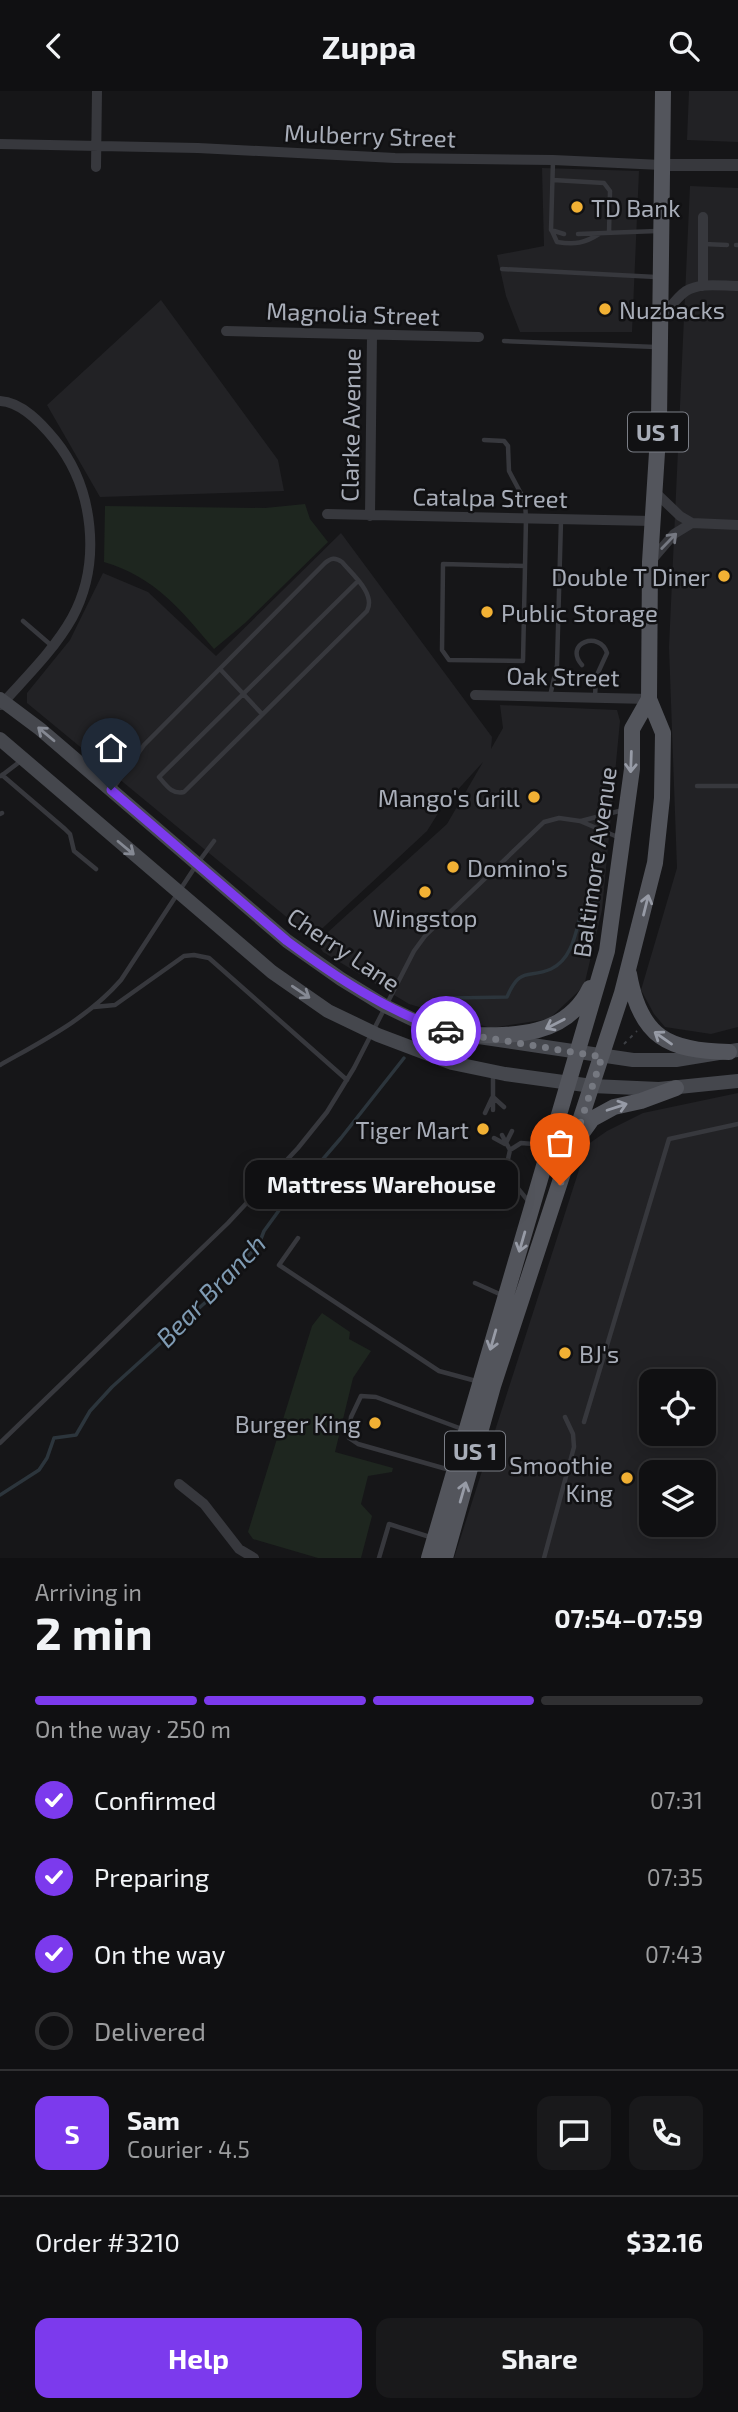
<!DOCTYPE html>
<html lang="en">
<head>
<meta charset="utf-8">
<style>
  body { margin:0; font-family:"Exo 2",sans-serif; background:#19191b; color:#f1f3f6; height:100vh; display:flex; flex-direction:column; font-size:26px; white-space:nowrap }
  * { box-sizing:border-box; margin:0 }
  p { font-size:23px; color:#9c9d9f }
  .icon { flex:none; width:38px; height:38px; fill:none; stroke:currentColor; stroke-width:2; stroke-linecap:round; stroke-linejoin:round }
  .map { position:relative; height:1467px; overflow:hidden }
  .sheet { display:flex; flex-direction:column; background:#101012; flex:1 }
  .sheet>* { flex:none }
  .controls { position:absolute; left:639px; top:1278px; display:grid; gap:14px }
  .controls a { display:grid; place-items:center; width:77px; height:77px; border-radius:14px; background:#101012; box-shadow:0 4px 18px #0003,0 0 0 2px #303032; font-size:35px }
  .pin { position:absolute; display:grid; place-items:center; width:60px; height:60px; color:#fff; margin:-72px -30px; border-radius:50% 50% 50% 0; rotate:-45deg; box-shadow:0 0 7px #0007 }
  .pin .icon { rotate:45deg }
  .courier { position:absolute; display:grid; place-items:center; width:70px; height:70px; margin:-35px; border:5px solid #7c3aed; border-radius:50%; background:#fff; color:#222; box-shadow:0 2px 9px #0007 }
  .bubble { position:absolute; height:49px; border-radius:14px; background:#101012; box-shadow:0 4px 18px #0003,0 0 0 2px #303032; font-size:23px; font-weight:700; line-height:49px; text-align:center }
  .summary em { font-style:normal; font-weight:700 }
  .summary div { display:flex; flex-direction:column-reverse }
  .summary { display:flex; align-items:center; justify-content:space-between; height:119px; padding:0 35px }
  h1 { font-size:46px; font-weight:700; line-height:52px }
  .bar { display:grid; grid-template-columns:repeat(4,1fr); gap:10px 7px; align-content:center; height:84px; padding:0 35px }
  .bar i { height:9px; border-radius:5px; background:#303032 }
  .bar .on { background:#7c3aed }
  .bar p { grid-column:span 4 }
  .line { display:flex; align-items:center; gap:18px; padding:0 35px; border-top:2px solid #303032 }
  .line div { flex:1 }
  .round { display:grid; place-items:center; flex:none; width:74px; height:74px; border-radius:14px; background:#19191b }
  ol { padding:0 35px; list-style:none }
  li { display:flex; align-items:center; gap:21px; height:77px }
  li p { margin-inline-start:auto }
  li .icon { padding:7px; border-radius:50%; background:#7c3aed; color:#fff; stroke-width:4 }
  li:last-child { color:#9c9d9f }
  li i { width:38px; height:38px; border:4px solid #303032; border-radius:50% }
  .primary-button { display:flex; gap:14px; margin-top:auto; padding:14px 35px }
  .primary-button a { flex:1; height:80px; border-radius:14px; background:#7c3aed; color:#fff; font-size:28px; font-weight:700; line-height:80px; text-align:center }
  .primary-button a+a { background:#19191b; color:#f1f3f6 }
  header { display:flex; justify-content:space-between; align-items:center; height:91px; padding:0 35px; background:#101012; font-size:32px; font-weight:700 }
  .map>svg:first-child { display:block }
</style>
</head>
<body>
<header><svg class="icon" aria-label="back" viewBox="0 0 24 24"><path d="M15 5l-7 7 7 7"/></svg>Zuppa<svg class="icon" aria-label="search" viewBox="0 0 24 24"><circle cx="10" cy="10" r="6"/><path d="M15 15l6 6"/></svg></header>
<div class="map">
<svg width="738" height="1467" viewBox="0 0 738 1467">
  <rect width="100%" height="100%" fill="#161618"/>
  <path fill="#222225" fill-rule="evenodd" d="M 689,0 L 738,0 L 738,51 L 687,49 Z
    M 542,77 L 639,80 L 632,241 L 520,241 L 506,205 L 497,164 L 544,155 Z
    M 690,95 L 738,97 L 738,936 L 711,943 L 665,936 L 654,923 L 641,899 L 677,777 L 669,556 Z
    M 161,209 L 278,369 L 284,400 L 100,406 L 47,314 Z
    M 341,442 L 492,646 L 491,658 L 503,637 L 500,614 L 617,619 L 620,630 L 602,819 L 584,895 L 549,928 L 491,937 L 409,913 L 323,861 L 317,851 L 447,733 L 483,671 L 442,716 L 427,740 L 312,847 L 27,612 L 27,602 L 70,549 L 103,482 L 148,501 L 216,565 Z
    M 738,1002 L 738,1467 L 454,1467 L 587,1054 L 607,1040 L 643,1022 ZM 651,1290 L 704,1290 L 704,1342 L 651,1342 ZM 651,1381 L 704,1381 L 704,1433 L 651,1433 Z"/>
  <path fill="#1e261f" d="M 305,413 L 310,428 L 328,451 L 245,532 L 214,558 C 181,519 155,486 104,471 L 105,415 L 265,417 Z
    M 322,1222 L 350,1241 L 349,1248 L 371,1260 L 353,1287 L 335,1361 L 393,1377 L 392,1381 L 368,1385 L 361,1413 L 372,1425 L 361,1467 L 318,1467 L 253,1448 L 248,1441 L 312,1235 Z"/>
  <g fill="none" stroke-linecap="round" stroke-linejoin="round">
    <path stroke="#2c353c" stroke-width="3.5" d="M 442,919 L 453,907 L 507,906 C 520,875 528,888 551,878 C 573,868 576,839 582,819 L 599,809
      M 0,1404 L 39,1379 L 47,1367 L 54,1347 L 76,1344 L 90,1320 L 112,1296 L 208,1209 L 216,1195 L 232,1177 L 244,1169 L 259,1153 L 264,1140 L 280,1118 L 341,1047 L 404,967"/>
    <path stroke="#3d3f44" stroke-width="2" stroke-dasharray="3.5 5" stroke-linecap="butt" d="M 624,953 L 637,940"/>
    <path stroke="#37383d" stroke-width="4.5" d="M 553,70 L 551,139 L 564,143
      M 553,89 L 604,92 L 610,100 L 609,142
      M 552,140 L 557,151 C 575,154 585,152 599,143
      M 578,143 L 657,140
      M 704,153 L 727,154
      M 736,154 L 738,154
      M 502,178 L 656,186
      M 504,250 L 656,256
      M 484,349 L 504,350 L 508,355 L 509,380 L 525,410 L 526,428 L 523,570 L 449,569 L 442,559 L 443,473 L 525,475
      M 23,530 L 52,555
      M 582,574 C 563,552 600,539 607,562 L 596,586 L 595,606
      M 220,578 L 262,623
      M 550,605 L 557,574 L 561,429
      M 2,684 L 65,738 L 70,743 L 74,760 L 96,778
      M 1,685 L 22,669
      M 697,695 L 738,695
      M 114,696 L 144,654 L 325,472 C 331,467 335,466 342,471 C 353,484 376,503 367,520 L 184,701 C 172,704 166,694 159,686 L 358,490
      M 0,723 L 2,722
      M 581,730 L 623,719
      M 94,916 L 115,914 L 184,865 L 194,864 L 209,867 L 347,989
      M 0,974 C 44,949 88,927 121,889 L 197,773 L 214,750
      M 493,985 L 493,1019
      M 493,1006 L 504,1016
      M 485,1022 L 492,1007
      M 502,1044 L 510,1059 L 505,1082 L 530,1112
      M 494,1047 L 505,1053
      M 506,1052 L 512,1040
      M 510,1059 L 521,1052 L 546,1054
      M 298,1147 L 279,1174 L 439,1280 L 476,1290
      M 475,1192 L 504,1205
      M 584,1331 L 669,1048 L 738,1033
      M 0,1352 L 228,1132 L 298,1057 L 327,1021 L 354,977 L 414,860 L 425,845 L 544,731 L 559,727 L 580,730 L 620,747
      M 450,1379 L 358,1353 L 349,1347 L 351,1326 L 361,1305 L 376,1306 L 462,1338
      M 379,1467 L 389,1433 L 430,1446
      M 544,1467 L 574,1356 L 573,1343 L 565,1326"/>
    <path stroke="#37383d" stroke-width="10" d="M 0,53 L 198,57 L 395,67 L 553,69 L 662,74
      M 96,76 L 97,0
      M 703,195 L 703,126
      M 662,226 C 669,218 677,206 686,200 C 700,191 722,195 738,195
      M 226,240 L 479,246
      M 0,310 C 22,311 42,333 55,349 C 94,397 102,472 72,527 C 54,559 26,586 1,614
      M 654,400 L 680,425 L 692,432
      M 327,423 L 652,430
      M 370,425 L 372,244
      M 650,471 L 674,443 L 692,432 L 738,434
      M 475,604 L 649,608
      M 179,1393 L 204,1413 L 239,1458 L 254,1467"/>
    <path stroke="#37383d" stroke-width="12" d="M 662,74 L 738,74"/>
    <path stroke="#45474d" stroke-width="14" d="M 0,608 L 40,638 L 287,850 L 341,888 L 385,915 L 416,930 L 465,944 L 633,969 L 676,969 L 738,959
      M 0,648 L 272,881 L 328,920 L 378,944 L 452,972 L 505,983 L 592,995 L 659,998 L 738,990"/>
    <path stroke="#53555c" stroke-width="16" d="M 629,883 C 640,946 668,960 729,961
      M 465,944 C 512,945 566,947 590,897
      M 582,1042 L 592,1028 L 614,1016 L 641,1010 L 676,997
      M 429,1467 L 607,860 L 632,678 L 632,638 L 649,608
      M 445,1467 L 493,1295 L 622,902 L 655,772 L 662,707 L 663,642 L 649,608 L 650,471 L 659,330 L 663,0"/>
  </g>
  <defs><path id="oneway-shaft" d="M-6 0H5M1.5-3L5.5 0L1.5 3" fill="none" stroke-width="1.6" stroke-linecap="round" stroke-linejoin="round" transform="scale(1.75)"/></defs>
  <use stroke="#757881" href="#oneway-shaft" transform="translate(669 450) rotate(-46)"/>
  <g stroke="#858993">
    <use href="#oneway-shaft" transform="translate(46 643) rotate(-140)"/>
    <use href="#oneway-shaft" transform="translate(126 757) rotate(40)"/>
    <use href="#oneway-shaft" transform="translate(301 901) rotate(34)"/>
  </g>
  <g stroke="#979ba6">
    <use href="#oneway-shaft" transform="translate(631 671) rotate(92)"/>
    <use href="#oneway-shaft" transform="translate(646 814) rotate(-76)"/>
    <use href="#oneway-shaft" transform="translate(555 933) rotate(153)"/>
    <use href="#oneway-shaft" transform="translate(663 947) rotate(-145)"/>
    <use href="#oneway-shaft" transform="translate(617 1016) rotate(-18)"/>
    <use href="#oneway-shaft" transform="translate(522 1151) rotate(106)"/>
    <use href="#oneway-shaft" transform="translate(493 1249) rotate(106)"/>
    <use href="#oneway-shaft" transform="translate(463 1401) rotate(-74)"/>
  </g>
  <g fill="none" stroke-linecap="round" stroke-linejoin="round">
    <path stroke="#757880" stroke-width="7" stroke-dasharray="0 12.6" d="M 446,940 L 602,966 L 560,1094"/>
    <path stroke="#7c3aed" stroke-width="9" d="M 111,699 L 287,850 C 337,887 387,920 446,940"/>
  </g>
  <g fill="#f2b134" stroke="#111113" stroke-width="2.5">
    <circle cx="577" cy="116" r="7"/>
    <circle cx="605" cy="218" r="7"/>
    <circle cx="724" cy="485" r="7"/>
    <circle cx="487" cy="521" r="7"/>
    <circle cx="534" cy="706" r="7"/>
    <circle cx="453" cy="776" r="7"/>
    <circle cx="425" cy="801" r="7"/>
    <circle cx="483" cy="1038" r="7"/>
    <circle cx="565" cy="1262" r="7"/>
    <circle cx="375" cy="1332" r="7"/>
    <circle cx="627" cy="1387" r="7"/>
  </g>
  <g text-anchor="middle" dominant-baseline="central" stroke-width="5" stroke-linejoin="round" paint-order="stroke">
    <g fill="#111113" stroke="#7b7e86" stroke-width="2">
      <rect x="628" y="321.5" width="60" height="39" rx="5"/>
      <rect x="445" y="1340.5" width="60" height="39" rx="5"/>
    </g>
    <g font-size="23" font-weight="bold" fill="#a8adb8">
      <text x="658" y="341">US 1</text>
      <text x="475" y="1360">US 1</text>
    </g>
    <g font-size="24" fill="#a8adb8" stroke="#111113">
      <text transform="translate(370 44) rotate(2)">Mulberry Street</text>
      <text transform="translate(353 222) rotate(2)">Magnolia Street</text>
      <text transform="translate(350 334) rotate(-89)">Clarke Avenue</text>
      <text transform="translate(490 406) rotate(1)">Catalpa Street</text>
      <text transform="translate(563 585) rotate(1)">Oak Street</text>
      <text transform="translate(594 771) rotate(-82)">Baltimore Avenue</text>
      <text transform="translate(344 858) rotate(34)">Cherry Lane</text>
    </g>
    <g font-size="24" fill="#a8adb8" stroke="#111113" text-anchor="start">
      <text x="591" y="116">TD Bank</text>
      <text x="619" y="218">Nuzbacks</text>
      <text x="710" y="485" text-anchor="end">Double T Diner</text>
      <text x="501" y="521">Public Storage</text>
      <text x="520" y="706" text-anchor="end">Mango's Grill</text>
      <text x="467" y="776">Domino's</text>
      <text x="425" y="826" text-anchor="middle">Wingstop</text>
      <text x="469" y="1038" text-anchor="end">Tiger Mart</text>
      <text x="579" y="1262">BJ's</text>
      <text x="361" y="1332" text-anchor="end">Burger King</text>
      <text x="613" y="1373" text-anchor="end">Smoothie<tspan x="613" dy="28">King</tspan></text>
    </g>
    <g font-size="26" font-style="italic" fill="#7f9bb3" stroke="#111113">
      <text transform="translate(210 1199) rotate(-46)">Bear Branch</text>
    </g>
  </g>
</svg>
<div class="controls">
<a><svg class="icon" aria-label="locate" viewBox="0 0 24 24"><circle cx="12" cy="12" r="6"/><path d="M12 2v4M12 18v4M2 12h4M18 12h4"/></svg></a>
<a><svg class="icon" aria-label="layers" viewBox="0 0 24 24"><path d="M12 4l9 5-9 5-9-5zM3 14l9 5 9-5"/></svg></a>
</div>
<div class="pin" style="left:560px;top:1094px;background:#ea580c"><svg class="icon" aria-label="bag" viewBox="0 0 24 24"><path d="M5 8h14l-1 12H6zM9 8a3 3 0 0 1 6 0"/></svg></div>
<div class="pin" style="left:111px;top:699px;background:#1f2937"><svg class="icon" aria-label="home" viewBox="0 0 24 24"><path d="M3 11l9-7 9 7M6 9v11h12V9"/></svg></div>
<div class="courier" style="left:446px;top:940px"><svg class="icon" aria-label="car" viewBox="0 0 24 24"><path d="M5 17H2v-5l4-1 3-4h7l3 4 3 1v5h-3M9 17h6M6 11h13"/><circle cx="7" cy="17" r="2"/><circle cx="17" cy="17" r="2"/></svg></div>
<div class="bubble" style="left:245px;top:1069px;width:273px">Mattress Warehouse</div>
</div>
<section class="sheet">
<div class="summary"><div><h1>2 min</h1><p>Arriving in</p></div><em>07:54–07:59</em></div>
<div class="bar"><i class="on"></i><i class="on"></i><i class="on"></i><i></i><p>On the way · 250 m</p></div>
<ol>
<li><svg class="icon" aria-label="check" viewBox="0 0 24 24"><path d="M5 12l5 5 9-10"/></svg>Confirmed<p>07:31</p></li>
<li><svg class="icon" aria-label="check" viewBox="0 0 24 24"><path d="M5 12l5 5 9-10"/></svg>Preparing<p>07:35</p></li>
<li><svg class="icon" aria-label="check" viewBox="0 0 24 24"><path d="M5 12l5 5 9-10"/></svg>On the way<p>07:43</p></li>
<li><i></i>Delivered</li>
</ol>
<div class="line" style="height:126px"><b class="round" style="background:#7c3aed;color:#fff">S</b><div><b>Sam</b><p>Courier · 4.5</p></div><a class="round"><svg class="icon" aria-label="chat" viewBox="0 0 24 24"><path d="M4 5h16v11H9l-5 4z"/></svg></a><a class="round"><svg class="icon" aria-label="phone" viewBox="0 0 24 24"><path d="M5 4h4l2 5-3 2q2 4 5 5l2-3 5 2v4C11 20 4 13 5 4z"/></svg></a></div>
<div class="line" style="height:91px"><div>Order #3210</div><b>$32.16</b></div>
<div class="primary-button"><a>Help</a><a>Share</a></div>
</section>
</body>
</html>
